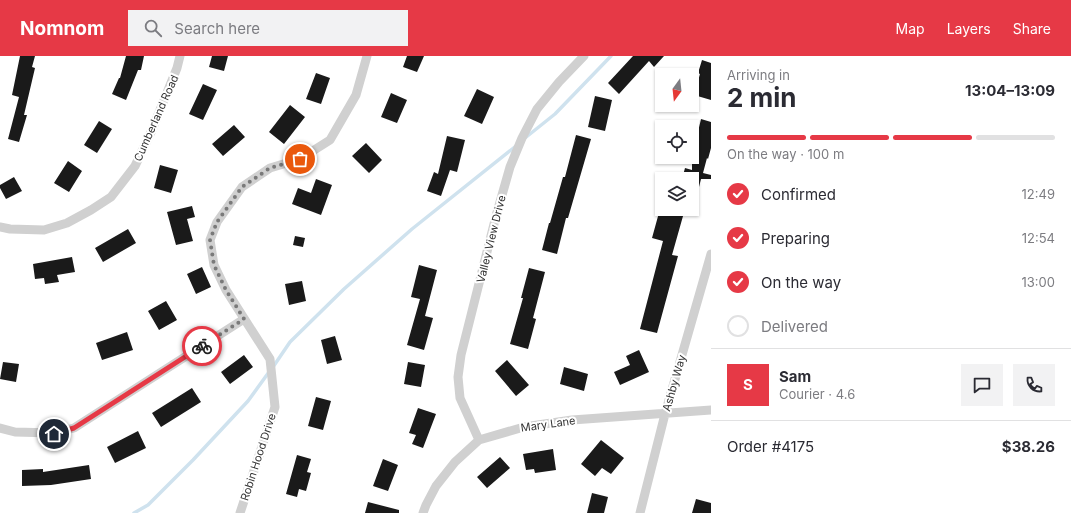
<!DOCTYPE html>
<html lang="en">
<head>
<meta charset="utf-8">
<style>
  body { margin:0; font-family:Inter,sans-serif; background:#f2f2f3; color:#2b2b33; height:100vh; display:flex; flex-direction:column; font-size:15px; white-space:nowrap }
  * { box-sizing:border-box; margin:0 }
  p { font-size:13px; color:#7c7c81 }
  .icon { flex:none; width:22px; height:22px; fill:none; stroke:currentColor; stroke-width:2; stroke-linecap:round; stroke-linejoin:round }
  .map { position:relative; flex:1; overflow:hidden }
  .drawer { display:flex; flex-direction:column; background:#fff; width:360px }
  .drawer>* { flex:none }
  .needle { width:26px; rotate:195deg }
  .fabs { position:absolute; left:655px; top:12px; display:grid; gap:8px }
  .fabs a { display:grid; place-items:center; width:44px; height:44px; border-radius:0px; background:#fff; box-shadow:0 1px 3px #0004; font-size:20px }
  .pin { position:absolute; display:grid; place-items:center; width:34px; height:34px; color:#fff; margin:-17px; border:2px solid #fff; border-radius:50%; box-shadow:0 1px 4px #0007 }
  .courier { position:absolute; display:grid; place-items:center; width:40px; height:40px; margin:-20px; border:3px solid #e63946; border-radius:50%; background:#fff; color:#222; box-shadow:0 1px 5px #0007 }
  .head em { font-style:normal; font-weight:700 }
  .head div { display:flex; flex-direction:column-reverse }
  .head { display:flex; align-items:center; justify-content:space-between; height:68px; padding:0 16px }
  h1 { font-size:26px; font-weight:700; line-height:30px }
  .bar { display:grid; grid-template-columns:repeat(4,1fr); gap:6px 4px; align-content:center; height:48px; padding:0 16px }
  .bar i { height:5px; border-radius:3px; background:#e1e1e2 }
  .bar .active { background:#e63946 }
  .bar p { grid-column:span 4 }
  .line { display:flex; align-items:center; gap:10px; padding:0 16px; border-top:1px solid #e1e1e2 }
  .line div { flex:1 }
  .round { display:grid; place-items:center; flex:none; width:42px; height:42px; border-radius:0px; background:#f2f2f3 }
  ol { padding:0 16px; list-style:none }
  li { display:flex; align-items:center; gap:12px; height:44px }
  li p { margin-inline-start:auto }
  li .icon { padding:4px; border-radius:50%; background:#e63946; color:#fff; stroke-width:4 }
  li:last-child { color:#7c7c81 }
  li i { width:22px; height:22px; border:2px solid #e1e1e2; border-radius:50% }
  header { display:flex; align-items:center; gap:24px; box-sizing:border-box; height:56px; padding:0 20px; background:#e63946; color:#fff }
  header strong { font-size:19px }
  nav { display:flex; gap:22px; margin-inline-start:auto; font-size:14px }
  .search { width:280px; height:36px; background:#f2f2f3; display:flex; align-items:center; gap:10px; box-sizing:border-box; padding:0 14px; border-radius:0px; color:#7c7c81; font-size:15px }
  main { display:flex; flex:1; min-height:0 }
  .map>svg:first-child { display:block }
</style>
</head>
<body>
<header>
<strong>Nomnom</strong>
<div class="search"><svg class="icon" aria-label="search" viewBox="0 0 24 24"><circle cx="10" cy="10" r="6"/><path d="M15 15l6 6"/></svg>Search here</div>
<nav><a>Map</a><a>Layers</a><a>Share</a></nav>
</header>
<main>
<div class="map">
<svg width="711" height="457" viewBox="0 0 711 457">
  <rect width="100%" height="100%" fill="#fff"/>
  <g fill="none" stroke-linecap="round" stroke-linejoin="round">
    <path stroke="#cfe2ee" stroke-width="3.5" d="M 525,82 L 555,58 L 611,0
      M 273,311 L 290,286 L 344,233 L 412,173 L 516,90
      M 134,457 L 148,449 L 193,404 L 248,345 L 269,316"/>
  </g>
  <path fill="#1a1a1a" d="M 20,0 L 35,0 L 32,11 L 35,12 L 24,59 L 27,59 L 19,86 L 8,83 L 19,41 L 12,39 Z
    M 126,0 L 144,0 L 141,14 L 138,14 L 126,44 L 112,38 L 119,22 L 120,22 Z
    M 212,0 L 228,0 L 224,15 L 209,11 Z
    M 407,0 L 424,0 L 417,16 L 403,11 Z
    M 633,0 L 664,0 L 654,11 L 649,5 L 619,38 L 608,27 Z
    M 702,4 L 711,7 L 711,44 L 694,39 L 700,18 L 698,17 Z
    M 316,17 L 330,22 L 321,48 L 306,43 Z
    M 203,28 L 217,34 L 203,64 L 189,58 Z
    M 477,33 L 494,41 L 482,68 L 464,60 Z
    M 391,37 L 407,44 L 397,67 L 381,61 Z
    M 595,40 L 612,44 L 605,75 L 588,71 Z
    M 290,49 L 305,61 L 284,88 L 269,76 Z
    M 701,63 L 711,66 L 711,92 L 708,103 L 707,102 L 703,117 L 711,119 L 711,123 L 701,123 L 695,147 L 692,147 L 692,123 L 682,123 L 685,112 L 692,114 L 692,78 L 697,80 Z
    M 99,65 L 112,73 L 97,97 L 84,89 Z
    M 234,69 L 245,81 L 223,100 L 212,88 Z
    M 576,79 L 591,83 L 568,162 L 566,162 L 557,198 L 542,194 L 549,167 L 550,167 L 563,121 L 565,121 Z
    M 447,80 L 465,84 L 457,116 L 450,114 L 441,140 L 427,135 L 434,116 L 438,118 Z
    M 366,87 L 382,104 L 369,117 L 352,100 Z
    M 68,105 L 82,115 L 69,136 L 54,127 Z
    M 160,109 L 178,114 L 171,137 L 154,132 Z
    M 14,121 L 22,135 L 6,143 L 0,132 L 0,129 Z
    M 316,123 L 332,129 L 321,159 L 292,148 L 298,132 L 311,137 Z
    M 192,150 L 195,161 L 187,163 L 193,185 L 176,189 L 167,156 Z
    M 660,153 L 685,153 L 672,199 L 678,200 L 657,277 L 640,273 L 663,185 L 652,182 Z
    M 128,173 L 136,187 L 103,206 L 95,192 Z
    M 295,180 L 305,182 L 303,191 L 293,189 Z
    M 72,201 L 75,216 L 57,219 L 59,226 L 45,228 L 44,222 L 35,223 L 33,208 Z
    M 419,209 L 437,214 L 425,260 L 433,262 L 424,294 L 407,289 L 420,243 L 411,241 Z
    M 202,211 L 211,231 L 196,238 L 187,218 Z
    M 529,212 L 545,216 L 533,262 L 536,263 L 528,293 L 510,288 L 523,242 L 521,242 Z
    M 302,225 L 306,245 L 289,249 L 285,228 Z
    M 166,245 L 177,264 L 159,274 L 148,255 Z
    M 127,276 L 133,294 L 102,304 L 96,287 Z
    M 335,280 L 342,304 L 327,308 L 321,284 Z
    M 639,294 L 649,316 L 620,329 L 614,316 L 630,309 L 626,300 Z
    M 244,299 L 253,311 L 230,328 L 221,316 Z
    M 507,304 L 529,329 L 516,340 L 495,315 Z
    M 3,306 L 19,308 L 16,326 L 0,323 Z
    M 408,306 L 425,309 L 421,331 L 404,328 Z
    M 564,311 L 588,318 L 584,335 L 560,328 Z
    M 192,332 L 201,346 L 161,371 L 152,357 Z
    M 316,341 L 331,345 L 323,374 L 308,370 Z
    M 418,352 L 436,358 L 423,392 L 412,388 L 416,379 L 409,377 Z
    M 138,375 L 146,392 L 115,407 L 107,391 Z
    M 601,384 L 624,402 L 611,418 L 602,412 L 595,420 L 581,408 Z
    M 553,393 L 556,414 L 535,417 L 534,413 L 526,414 L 523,398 Z
    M 297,399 L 311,403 L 307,416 L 311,417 L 306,435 L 299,433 L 297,441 L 286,438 Z
    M 500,401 L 510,412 L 487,432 L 477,421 Z
    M 383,403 L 398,409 L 388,435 L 373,430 Z
    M 89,409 L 91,423 L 51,429 L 22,430 L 22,414 L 43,413 L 43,416 Z
    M 592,437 L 608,441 L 604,457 L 587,457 Z
    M 696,443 L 711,447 L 711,457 L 692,457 Z
    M 368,446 L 399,454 L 399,457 L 365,457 Z"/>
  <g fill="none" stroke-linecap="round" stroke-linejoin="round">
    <path stroke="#d0d0d0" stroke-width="9" d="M 0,171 L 10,173 L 44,174 L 67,167 L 91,154 L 111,141 L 135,110 L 152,74 L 177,12 L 180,0
      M 0,372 L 15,376 L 54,377 L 74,372 L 244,263
      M 479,384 L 460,342 L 458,321 L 461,299 L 496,160 L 510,111 L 522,82 L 537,53 L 559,26 L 584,0
      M 240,457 L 247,436 L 275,351 L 270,303 L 226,234 L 214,209 L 210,184 L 217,166 L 242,131 L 270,112 L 300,103 L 330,84 L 356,39 L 367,0
      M 423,457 L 426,449 L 436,430 L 455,406 L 479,384 L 524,371 L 572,364 L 711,354
      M 640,457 L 665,358 L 711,198"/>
  </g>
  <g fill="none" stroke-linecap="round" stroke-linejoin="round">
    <path stroke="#7a7a7a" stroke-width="4" stroke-dasharray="0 7.2" d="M 202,290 L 244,263 L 226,234 L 214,209 L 210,184 L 217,166 L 242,131 L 270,112 L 300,103"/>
    <path stroke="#e63946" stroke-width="5" d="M 54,378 L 74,372 L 202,290"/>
  </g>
  <g text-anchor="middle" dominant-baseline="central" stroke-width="4" stroke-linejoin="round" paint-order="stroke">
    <g font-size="11" fill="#333" stroke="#fff">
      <text transform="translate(156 62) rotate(-66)">Cumberland Road</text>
      <text transform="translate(491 183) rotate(-76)">Valley View Drive</text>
      <text transform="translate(674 327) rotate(-74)">Ashby Way</text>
      <text transform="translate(548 368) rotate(-8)">Mary Lane</text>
      <text transform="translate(258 401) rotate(-72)">Robin Hood Drive</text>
    </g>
  </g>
</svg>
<div class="fabs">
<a><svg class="needle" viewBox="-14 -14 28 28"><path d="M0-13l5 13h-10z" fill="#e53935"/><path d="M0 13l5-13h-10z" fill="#7c7c81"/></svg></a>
<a><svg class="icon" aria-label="locate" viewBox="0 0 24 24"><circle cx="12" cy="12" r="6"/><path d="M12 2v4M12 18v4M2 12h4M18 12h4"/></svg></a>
<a><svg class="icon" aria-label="layers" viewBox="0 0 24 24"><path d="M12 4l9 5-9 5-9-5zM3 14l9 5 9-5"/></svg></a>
</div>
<div class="pin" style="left:300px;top:103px;background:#ea580c"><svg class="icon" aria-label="bag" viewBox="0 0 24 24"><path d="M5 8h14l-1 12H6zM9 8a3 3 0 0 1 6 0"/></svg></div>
<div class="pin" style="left:54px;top:378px;background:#1f2937"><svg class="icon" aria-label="home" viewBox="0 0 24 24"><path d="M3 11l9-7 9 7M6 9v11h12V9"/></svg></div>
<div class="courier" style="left:202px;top:290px"><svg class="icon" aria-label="bike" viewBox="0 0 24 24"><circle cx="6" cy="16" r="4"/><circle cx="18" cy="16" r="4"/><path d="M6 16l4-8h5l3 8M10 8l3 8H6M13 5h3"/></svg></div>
</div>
<section class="drawer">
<div class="head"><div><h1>2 min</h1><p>Arriving in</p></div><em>13:04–13:09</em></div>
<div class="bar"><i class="active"></i><i class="active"></i><i class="active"></i><i></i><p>On the way · 100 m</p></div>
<ol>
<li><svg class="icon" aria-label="check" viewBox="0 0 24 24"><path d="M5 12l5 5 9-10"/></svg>Confirmed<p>12:49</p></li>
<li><svg class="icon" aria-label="check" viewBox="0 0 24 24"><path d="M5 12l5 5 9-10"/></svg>Preparing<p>12:54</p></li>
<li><svg class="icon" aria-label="check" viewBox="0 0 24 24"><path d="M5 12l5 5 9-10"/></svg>On the way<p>13:00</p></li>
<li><i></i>Delivered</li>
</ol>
<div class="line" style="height:72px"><b class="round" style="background:#e63946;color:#fff">S</b><div><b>Sam</b><p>Courier · 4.6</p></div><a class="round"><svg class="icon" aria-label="chat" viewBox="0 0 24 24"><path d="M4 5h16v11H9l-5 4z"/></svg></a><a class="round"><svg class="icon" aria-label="phone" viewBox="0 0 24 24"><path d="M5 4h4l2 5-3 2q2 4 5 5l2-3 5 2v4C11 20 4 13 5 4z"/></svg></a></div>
<div class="line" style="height:52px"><div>Order #4175</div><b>$38.26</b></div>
</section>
</main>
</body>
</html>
